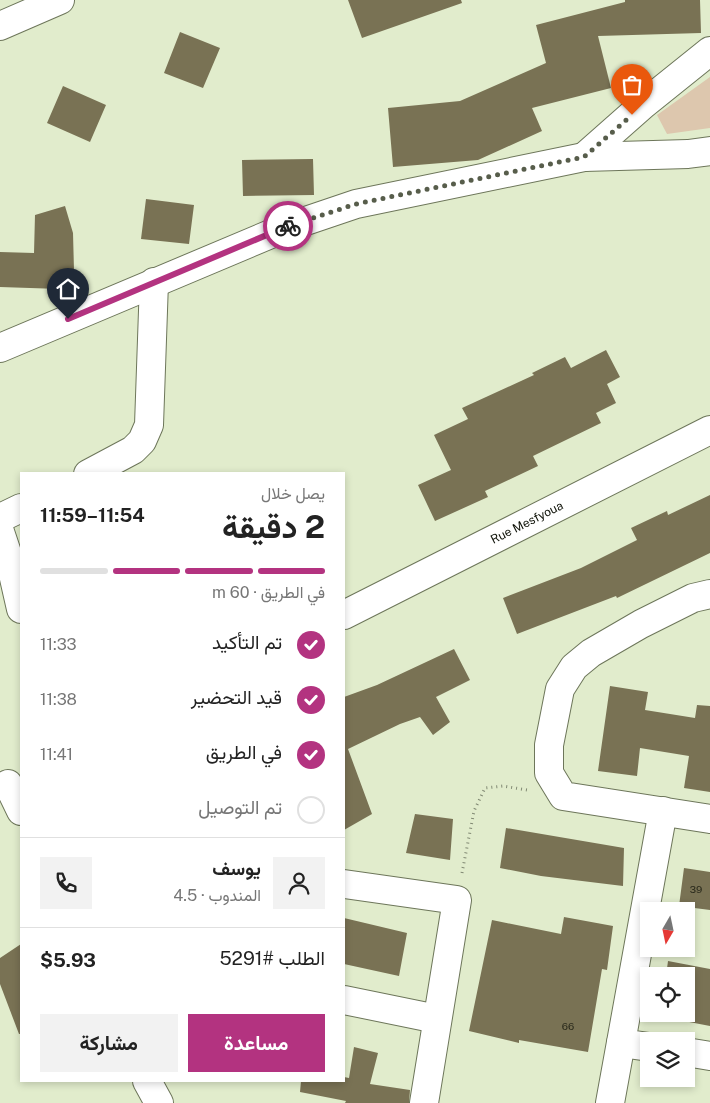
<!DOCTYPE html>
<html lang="ar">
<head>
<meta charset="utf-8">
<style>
  body { margin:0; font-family:"Public Sans",Vazirmatn,sans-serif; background:#f2f2f2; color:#222; direction:rtl; height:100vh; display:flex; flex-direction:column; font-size:19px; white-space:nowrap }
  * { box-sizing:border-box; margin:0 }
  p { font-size:16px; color:#767676 }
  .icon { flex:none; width:28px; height:28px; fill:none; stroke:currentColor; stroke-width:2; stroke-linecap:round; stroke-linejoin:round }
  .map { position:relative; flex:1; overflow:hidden; direction:ltr }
  .drawer { position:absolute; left:20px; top:472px; width:325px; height:610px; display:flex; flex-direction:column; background:#fff; border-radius:0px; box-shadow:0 2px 8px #0003; direction:rtl }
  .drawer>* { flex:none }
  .needle { width:32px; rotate:189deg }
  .fabs { position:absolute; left:640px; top:902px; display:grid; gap:10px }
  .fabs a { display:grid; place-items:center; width:55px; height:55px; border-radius:0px; background:#fff; box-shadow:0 2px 8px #0003; font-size:25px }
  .pin { position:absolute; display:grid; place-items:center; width:42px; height:42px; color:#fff; margin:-51px -21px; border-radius:50% 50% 50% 0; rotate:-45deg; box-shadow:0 0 5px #0007 }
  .pin .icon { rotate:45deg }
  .courier { position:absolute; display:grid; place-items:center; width:50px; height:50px; margin:-25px; border:4px solid #b33380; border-radius:50%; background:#fff; color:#222; box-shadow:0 1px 6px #0007 }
  .overview em { font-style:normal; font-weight:700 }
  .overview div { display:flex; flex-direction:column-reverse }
  .overview { display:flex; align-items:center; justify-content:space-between; height:85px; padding:0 20px }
  h1 { font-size:32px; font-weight:700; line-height:38px }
  .bar { display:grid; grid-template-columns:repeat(4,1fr); gap:8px 5px; align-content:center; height:60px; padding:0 20px }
  .bar i { height:6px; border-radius:4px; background:#e0e0e0 }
  .bar .active { background:#b33380 }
  .bar p { grid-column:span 4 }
  .line { display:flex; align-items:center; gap:12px; padding:0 20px; border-top:1px solid #e0e0e0 }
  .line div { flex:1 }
  .round { display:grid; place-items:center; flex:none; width:52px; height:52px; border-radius:0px; background:#f2f2f2 }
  ol { padding:0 20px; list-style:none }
  li { display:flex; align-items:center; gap:15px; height:55px }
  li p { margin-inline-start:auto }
  li .icon { padding:5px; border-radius:50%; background:#b33380; color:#fff; stroke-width:4 }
  li:last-child { color:#767676 }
  li i { width:28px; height:28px; border:2px solid #e0e0e0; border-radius:50% }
  .cta { display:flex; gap:10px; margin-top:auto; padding:10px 20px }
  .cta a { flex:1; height:58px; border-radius:0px; background:#b33380; color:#fff; font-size:20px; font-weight:700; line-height:58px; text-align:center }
  .cta a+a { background:#f2f2f2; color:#222 }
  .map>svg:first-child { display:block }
</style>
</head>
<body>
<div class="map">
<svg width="710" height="1103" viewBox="0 0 710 1103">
  <rect width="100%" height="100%" fill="#e1eccc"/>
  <path fill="#ddc7ae" d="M 710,77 L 710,128 L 667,134 L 657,115 Z"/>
  <path fill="#797254" d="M 348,0 L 461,0 L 462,3 L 362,38 Z
    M 625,0 L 700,0 L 701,33 L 598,36 L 611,88 L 532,108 L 542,131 L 478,160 L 393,167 L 388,108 L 460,101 L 546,63 L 536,25 L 625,2 Z
    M 180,32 L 220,48 L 203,88 L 164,73 Z
    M 63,86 L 106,105 L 90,142 L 47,123 Z
    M 313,159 L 314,195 L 243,196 L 242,160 Z
    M 146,199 L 194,205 L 189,244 L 141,239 Z
    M 65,206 L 73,233 L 74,270 L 61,273 L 60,289 L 0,287 L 0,252 L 34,253 L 35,215 Z
    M 606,350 L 620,377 L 607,384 L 616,403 L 596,413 L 601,423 L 533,456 L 538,466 L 485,491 L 488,497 L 435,521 L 418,485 L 451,470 L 434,435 L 468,419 L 462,408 L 534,375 L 532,373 L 565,357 L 571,368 Z
    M 710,495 L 710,553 L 617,598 L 616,596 L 517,634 L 503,598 L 581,568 L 637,540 L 631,528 L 667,511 L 668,515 Z
    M 454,649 L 470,680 L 436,697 L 450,722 L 433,735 L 420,717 L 400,724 L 348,749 L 372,814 L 344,830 L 344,697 L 377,685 Z
    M 610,686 L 648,692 L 645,710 L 695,718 L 697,705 L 710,706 L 710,792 L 684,788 L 689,756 L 640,748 L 637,776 L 598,771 Z
    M 415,814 L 453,819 L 450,860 L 406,853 Z
    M 506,828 L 624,848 L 623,886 L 541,876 L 500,868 Z
    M 684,868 L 710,872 L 710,910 L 679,906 Z
    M 564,917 L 613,926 L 607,970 L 602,969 L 588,1052 L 519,1040 L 519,1043 L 469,1031 L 492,920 L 561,934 Z
    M 344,918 L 407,933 L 399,976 L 344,964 Z
    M 21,944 L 21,1034 L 19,1034 L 0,984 L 0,958 Z
    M 668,961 L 710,969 L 710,1026 L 658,1016 L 659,1014 L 686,1014 L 686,976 L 666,976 Z
    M 354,1047 L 378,1053 L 370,1084 L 410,1090 L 409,1103 L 345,1103 L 346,1101 L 300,1092 L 301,1081 L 344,1081 L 344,1077 L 349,1078 Z"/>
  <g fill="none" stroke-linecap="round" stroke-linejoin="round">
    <defs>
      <g id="minor">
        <path d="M 0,26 L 60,0"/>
        <path d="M 584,157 L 644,104 L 710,51"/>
        <path d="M 0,348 L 285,228 L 356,204 L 584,157 L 688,154 L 710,151"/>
        <path d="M 88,474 L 133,450 L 142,441 L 149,425 L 154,282"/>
        <path d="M 0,518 L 21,508"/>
        <path d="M 0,532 L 11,565 L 21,609"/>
        <path d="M 710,594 L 693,598 L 641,624 L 591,653 L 574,667 L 560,689 L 549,745 L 549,773 L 563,796 L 710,819"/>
        <path id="s1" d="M 344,615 L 710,430"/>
        <path d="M 8,784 L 21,811"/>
        <path d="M 344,884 L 457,900 L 424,1103"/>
        <path d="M 344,1000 L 437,1019"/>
        <path d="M 621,1043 L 649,1047"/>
        <path d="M 686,1052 L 710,1056"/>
        <path d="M 147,1081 L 159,1103"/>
        <path d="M 610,1103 L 663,811"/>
      </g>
    </defs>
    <use href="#minor" stroke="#6d765a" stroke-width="30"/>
    <path stroke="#828a74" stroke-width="3" stroke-dasharray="1 4" stroke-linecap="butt" d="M 462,873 L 474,811 L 485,788 L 503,786 L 527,790"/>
    <use href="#minor" stroke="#fff" stroke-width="28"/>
  </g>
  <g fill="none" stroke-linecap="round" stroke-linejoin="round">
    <path stroke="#575d4b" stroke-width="5" stroke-dasharray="0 9" d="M 288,226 L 356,204 L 584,157 L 632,115"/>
    <path stroke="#b33380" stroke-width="6" d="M 68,319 L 288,226"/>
  </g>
  <g text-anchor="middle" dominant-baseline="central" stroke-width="4.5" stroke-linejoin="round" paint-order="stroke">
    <g font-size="10" fill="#28281a">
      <text x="696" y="889">39</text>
      <text x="568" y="1026">66</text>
    </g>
    <g font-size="12" fill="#0d1006" stroke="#eef9d9">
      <text stroke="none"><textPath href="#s1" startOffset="205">Rue Mesfyoua</textPath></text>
    </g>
  </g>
</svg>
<div class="fabs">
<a><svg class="needle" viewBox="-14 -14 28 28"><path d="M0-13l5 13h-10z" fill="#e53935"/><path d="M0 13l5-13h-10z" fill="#767676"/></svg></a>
<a><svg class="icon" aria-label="locate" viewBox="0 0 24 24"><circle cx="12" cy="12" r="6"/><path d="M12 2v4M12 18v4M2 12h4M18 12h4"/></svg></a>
<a><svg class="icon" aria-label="layers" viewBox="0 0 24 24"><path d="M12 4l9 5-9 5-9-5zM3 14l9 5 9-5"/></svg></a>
</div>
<div class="pin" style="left:632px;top:115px;background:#ea580c"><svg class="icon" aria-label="bag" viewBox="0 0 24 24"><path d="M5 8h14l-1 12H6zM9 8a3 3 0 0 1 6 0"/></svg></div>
<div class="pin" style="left:68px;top:319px;background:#1f2937"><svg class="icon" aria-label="home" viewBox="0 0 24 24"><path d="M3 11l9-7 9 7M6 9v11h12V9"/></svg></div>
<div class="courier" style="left:288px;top:226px"><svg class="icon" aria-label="bike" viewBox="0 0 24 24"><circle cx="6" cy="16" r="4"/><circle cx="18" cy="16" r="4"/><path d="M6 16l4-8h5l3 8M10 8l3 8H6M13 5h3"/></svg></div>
<section class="drawer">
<div class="overview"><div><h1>2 دقيقة</h1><p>يصل خلال</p></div><em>11:54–11:59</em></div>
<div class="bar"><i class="active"></i><i class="active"></i><i class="active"></i><i></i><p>في الطريق · 60 m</p></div>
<ol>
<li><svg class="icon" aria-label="check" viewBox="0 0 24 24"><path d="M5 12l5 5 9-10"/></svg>تم التأكيد<p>11:33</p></li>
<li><svg class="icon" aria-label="check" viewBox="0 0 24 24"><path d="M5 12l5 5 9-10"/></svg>قيد التحضير<p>11:38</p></li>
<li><svg class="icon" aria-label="check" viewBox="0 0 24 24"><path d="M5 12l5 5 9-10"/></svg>في الطريق<p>11:41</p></li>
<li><i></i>تم التوصيل</li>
</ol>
<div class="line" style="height:90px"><a class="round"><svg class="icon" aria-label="person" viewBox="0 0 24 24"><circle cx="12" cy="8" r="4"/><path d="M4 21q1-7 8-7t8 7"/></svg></a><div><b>يوسف</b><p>المندوب · 4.5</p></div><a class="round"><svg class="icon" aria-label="phone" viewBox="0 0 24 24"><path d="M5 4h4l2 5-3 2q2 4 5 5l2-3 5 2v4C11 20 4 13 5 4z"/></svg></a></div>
<div class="line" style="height:65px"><div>الطلب #5291</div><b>$5.93</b></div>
<div class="cta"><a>مساعدة</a><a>مشاركة</a></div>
</section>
</div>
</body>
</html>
